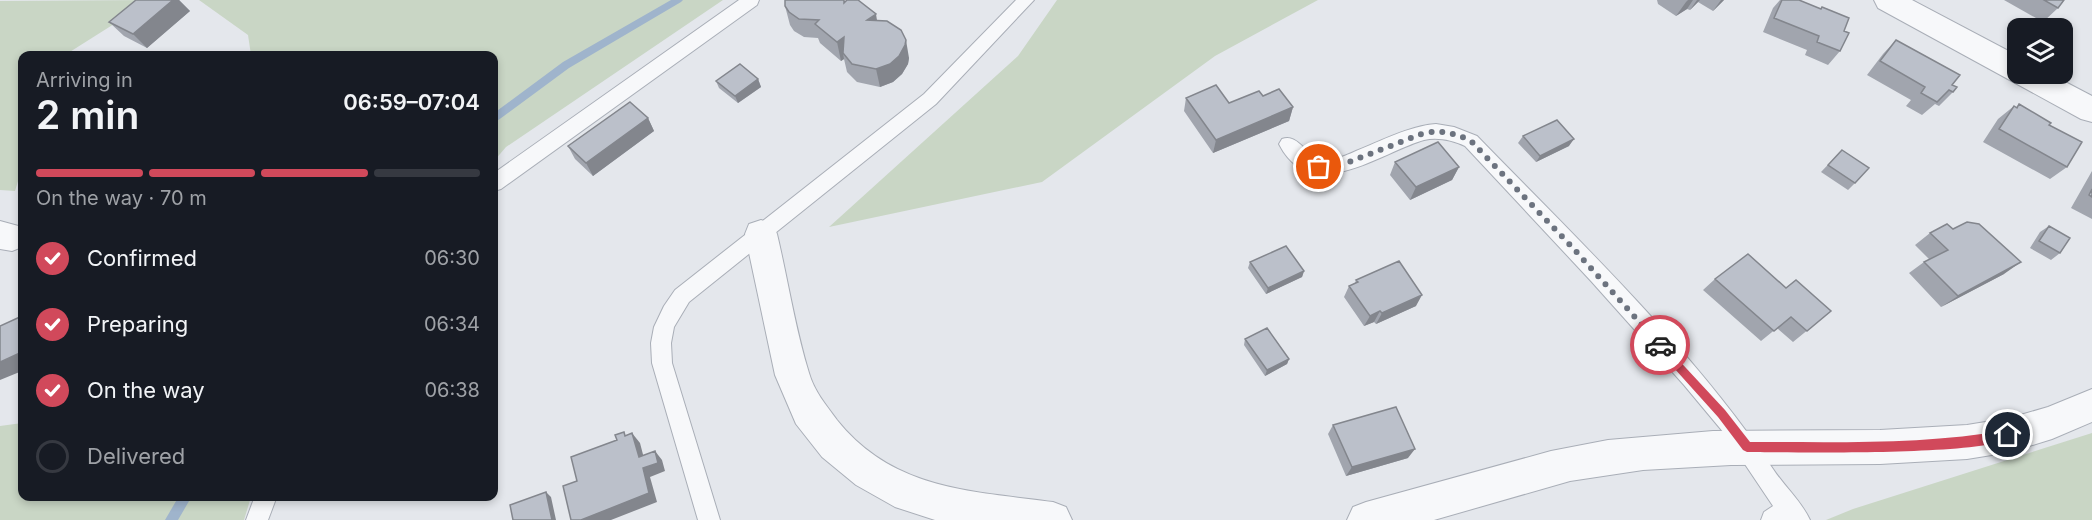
<!DOCTYPE html>
<html lang="en">
<head>
<meta charset="utf-8">
<style>
  body { margin:0; font-family:Inter,sans-serif; background:#20242c; color:#f1f3f6; height:100vh; display:flex; flex-direction:column; font-size:22px; white-space:nowrap }
  * { box-sizing:border-box; margin:0 }
  p { font-size:20px; color:#9ea1a6 }
  .icon { flex:none; width:33px; height:33px; fill:none; stroke:currentColor; stroke-width:2; stroke-linecap:round; stroke-linejoin:round }
  .map { position:relative; flex:1; overflow:hidden }
  .drawer { position:absolute; left:18px; top:51px; width:480px; height:450px; display:flex; flex-direction:column; background:#171b24; border-radius:12px; box-shadow:0 3px 9px #0003 }
  .drawer>* { flex:none }
  .buttons { position:absolute; left:2007px; top:18px; display:grid; gap:12px }
  .buttons a { display:grid; place-items:center; width:66px; height:66px; border-radius:12px; background:#171b24; box-shadow:0 3px 9px #0003; font-size:30px }
  .pin { position:absolute; display:grid; place-items:center; width:51px; height:51px; color:#fff; margin:-26px; border:3px solid #fff; border-radius:50%; box-shadow:0 2px 6px #0007 }
  .courier { position:absolute; display:grid; place-items:center; width:60px; height:60px; margin:-30px; border:4px solid #d1495b; border-radius:50%; background:#fff; color:#222; box-shadow:0 2px 8px #0007 }
  .overview em { font-style:normal; font-weight:600 }
  .overview div { display:flex; flex-direction:column-reverse }
  .overview { display:flex; align-items:center; justify-content:space-between; height:102px; padding:0 18px }
  h1 { font-size:39px; font-weight:600; line-height:45px }
  .bar { display:grid; grid-template-columns:repeat(4,1fr); gap:9px 6px; align-content:center; height:72px; padding:0 18px }
  .bar i { height:8px; border-radius:4px; background:#363941 }
  .bar .selected { background:#d1495b }
  .bar p { grid-column:span 4 }
  ol { padding:0 18px; list-style:none }
  li { display:flex; align-items:center; gap:18px; height:66px }
  li p { margin-inline-start:auto }
  li .icon { padding:6px; border-radius:50%; background:#d1495b; color:#fff; stroke-width:4 }
  li:last-child { color:#9ea1a6 }
  li i { width:33px; height:33px; border:3px solid #363941; border-radius:50% }
  .map>svg:first-child { display:block }
</style>
</head>
<body>
<div class="map">
<svg width="2092" height="520" viewBox="0 0 2092 520">
  <rect width="100%" height="100%" fill="#e4e7ec"/>
  <path fill="#c9d6c5" d="M 152,0 L 65,55 L 22,56 L 22,168 L 15,191 L 0,190 L 0,1 Z
    M 199,0 L 723,0 L 506,147 L 494,161 L 494,56 L 251,55 L 248,35 Z
    M 1057,0 L 1318,0 L 1215,56 L 1042,182 L 829,227 L 1018,56 Z
    M 22,423 L 22,496 L 251,497 L 244,520 L 0,520 L 0,426 Z
    M 2092,433 L 2092,520 L 1826,520 L 1853,509 Z"/>
  <g fill="none" stroke-linecap="round" stroke-linejoin="round">
    <path fill="#9fb4cc" fill-rule="evenodd" d="M 671,0 L 683,0 L 681,2 L 569,68 L 497,121 L 494,122 L 494,113 L 563,62 Z
      M 179,496 L 192,496 L 178,520 L 165,520 Z"/>
    <defs>
      <path id="service" d="M 739,0 L 759,0 L 757,5 L 501,189 L 494,191 L 494,173 Z
        M 1016,0 L 1034,0 L 936,104 L 689,302 L 674,327 L 671,343 L 672,363 L 720,520 L 698,520 L 652,363 L 651,343 L 654,327 L 664,306 L 675,290 L 924,94 Z
        M 1436,124 L 1454,127 L 1477,136 C 1579,241 1691,347 1773,469 C 1784,486 1802,502 1810,520 L 1761,520 L 1764,512 L 1773,506 L 1724,433 L 1684,385 L 1591,281 L 1465,146 C 1452,140 1437,137 1424,140 C 1379,153 1311,207 1279,144 L 1282,139 C 1301,132 1306,164 1334,159 C 1341,158 1349,154 1356,151 C 1381,141 1409,126 1436,124 Z
        M 255,496 L 277,496 L 268,520 L 246,520 Z"/>
      <path id="minor" d="M 1874,0 L 1912,0 L 2018,56 L 2018,74 L 2050,74 L 2092,96 L 2092,122 L 2081,119 L 1878,8 Z
        M 761,220 L 773,224 L 777,234 C 788,280 795,328 809,373 C 814,391 826,405 837,420 C 893,490 971,491 1053,502 L 1066,507 L 1072,520 L 935,520 L 895,507 L 856,485 L 822,457 L 796,424 L 775,375 L 745,234 L 749,224 Z
        M 0,221 L 22,227 L 22,247 L 12,251 L 0,249 Z
        M 2092,389 L 2092,422 L 2052,439 L 2010,452 L 1967,459 L 1880,464 L 1731,465 L 1643,470 L 1570,481 L 1434,520 L 1347,520 L 1353,507 L 1366,502 L 1551,451 L 1608,440 L 1713,431 L 1880,430 L 1967,425 L 2010,418 L 2048,407 Z"/>
    </defs>
    <use href="#service" stroke="#a9aeb7" stroke-width="2"/>
    <use href="#minor" stroke="#a9aeb7" stroke-width="2"/>
    <use href="#service" fill="#f7f8fa" fill-rule="evenodd"/>
    <use href="#minor" fill="#f7f8fa" fill-rule="evenodd"/>
  </g>
  <path fill="#a1a5ae" d="M 136,0 L 179,0 L 190,11 L 147,48 L 124,36 L 109,22 Z
    M 1657,0 L 1724,0 L 1713,11 L 1698,2 L 1690,10 L 1687,9 L 1676,16 L 1658,4 Z
    M 1780,0 L 1799,0 L 1821,9 L 1822,7 L 1844,31 L 1840,51 L 1828,65 L 1805,55 L 1807,50 L 1763,32 L 1773,8 Z
    M 2004,0 L 2064,0 L 2058,8 L 2043,22 Z
    M 785,6 L 877,20 L 909,58 L 908,64 L 902,74 L 893,82 L 880,87 L 857,82 L 847,72 L 844,59 L 841,61 L 820,43 L 818,38 L 804,37 L 794,31 L 790,25 Z
    M 1896,40 L 1952,85 L 1953,92 L 1939,106 L 1935,104 L 1922,115 L 1906,106 L 1911,100 L 1867,75 L 1883,54 Z
    M 758,79 L 761,87 L 738,103 L 719,88 L 716,81 Z
    M 1263,96 L 1293,107 L 1289,121 L 1213,153 L 1184,111 L 1186,98 L 1229,103 Z
    M 2019,104 L 2049,125 L 2067,167 L 2050,179 L 1983,142 L 1998,119 L 2014,106 L 2016,107 Z
    M 648,118 L 654,131 L 593,176 L 575,159 L 568,146 Z
    M 1523,136 L 1569,146 L 1536,162 L 1518,143 Z
    M 1842,150 L 1855,183 L 1848,190 L 1821,172 Z
    M 1395,162 L 1459,167 L 1452,180 L 1410,200 L 1390,175 Z
    M 2092,171 L 2092,219 L 2071,208 Z
    M 2049,226 L 2060,253 L 2051,260 L 2030,248 L 2040,232 Z
    M 1930,233 L 2004,274 L 1941,307 L 1909,273 L 1924,262 L 1929,259 L 1915,245 Z
    M 1250,262 L 1304,271 L 1302,277 L 1266,294 L 1248,268 Z
    M 1715,279 L 1786,288 L 1831,311 L 1793,342 L 1777,328 L 1761,341 L 1703,290 Z
    M 1356,280 L 1416,306 L 1376,324 L 1374,322 L 1364,326 L 1344,297 L 1349,286 L 1355,283 Z
    M 1245,339 L 1289,359 L 1287,364 L 1265,376 L 1244,345 Z
    M 1333,425 L 1408,458 L 1346,476 L 1328,434 Z"/>
  <path fill="#83868d" d="M 173,0 L 179,0 L 190,11 L 147,48 L 133,34 Z
    M 1688,0 L 1693,0 L 1687,9 L 1676,16 L 1686,2 Z
    M 1697,0 L 1700,0 L 1690,10 Z
    M 1721,0 L 1724,0 L 1713,11 Z
    M 876,14 L 879,33 L 867,20 Z
    M 844,37 L 843,53 L 844,59 L 841,61 L 837,42 Z
    M 906,40 L 909,58 L 908,64 L 902,74 L 893,82 L 880,87 L 876,69 Z
    M 758,79 L 761,87 L 738,103 L 735,96 Z
    M 1293,107 L 1289,121 L 1213,153 L 1216,140 Z
    M 648,118 L 654,131 L 593,176 L 586,163 Z
    M 1574,139 L 1569,146 L 1536,162 L 1540,156 Z
    M 1459,167 L 1452,180 L 1410,200 L 1416,187 Z
    M 2021,262 L 2004,274 L 1941,307 L 1958,296 Z
    M 1304,271 L 1302,277 L 1266,294 L 1268,288 Z
    M 1422,295 L 1416,306 L 1376,324 L 1382,313 Z
    M 1380,311 L 1374,322 L 1364,326 L 1370,316 Z
    M 22,352 L 22,371 L 0,380 L 0,362 Z
    M 1289,359 L 1287,364 L 1265,376 L 1267,370 Z
    M 632,433 L 640,443 L 646,466 L 639,457 Z
    M 1415,449 L 1408,458 L 1346,476 L 1352,467 Z
    M 655,451 L 662,460 L 665,471 L 650,477 L 657,502 L 611,520 L 581,520 L 643,468 Z
    M 546,492 L 551,497 L 556,520 L 552,520 Z"/>
  <path fill="#bbc0ca" stroke="#83868d" stroke-width="1.5" d="M 136,0 L 173,0 L 133,34 L 109,22 Z
    M 785,0 L 844,0 L 844,3 L 847,0 L 858,0 L 876,14 L 867,20 L 887,21 L 901,30 L 906,40 L 905,45 L 899,56 L 890,64 L 876,69 L 852,64 L 843,53 L 844,37 L 837,42 L 815,24 L 819,20 L 799,19 L 789,12 L 785,6 Z
    M 1782,0 L 1799,0 L 1821,9 L 1822,7 L 1849,18 L 1844,31 L 1849,33 L 1840,51 L 1817,42 L 1819,36 L 1774,18 Z
    M 2044,0 L 2064,0 L 2058,8 Z
    M 1896,40 L 1960,75 L 1952,85 L 1957,87 L 1953,92 L 1949,90 L 1937,102 L 1921,93 L 1925,87 L 1880,61 Z
    M 740,64 L 758,79 L 735,96 L 716,81 Z
    M 1216,85 L 1229,103 L 1259,91 L 1263,96 L 1279,89 L 1293,107 L 1216,140 L 1186,98 Z
    M 630,102 L 648,118 L 586,163 L 568,146 Z
    M 2019,104 L 2051,123 L 2049,125 L 2082,142 L 2067,167 L 1999,129 L 2014,106 L 2017,108 Z
    M 1557,120 L 1574,139 L 1540,156 L 1523,136 Z
    M 1438,142 L 1459,167 L 1416,187 L 1395,162 Z
    M 1842,150 L 1869,168 L 1855,183 L 1828,165 Z
    M 2092,189 L 2092,197 L 2089,195 Z
    M 1967,222 L 1979,224 L 2021,262 L 1958,296 L 1924,262 L 1948,250 L 1930,233 L 1947,224 L 1953,229 Z
    M 2049,226 L 2070,238 L 2060,253 L 2039,241 Z
    M 1286,246 L 1304,271 L 1268,288 L 1250,262 Z
    M 1748,254 L 1786,288 L 1796,280 L 1831,311 L 1807,331 L 1791,317 L 1774,331 L 1715,279 Z
    M 1399,261 L 1422,295 L 1382,313 L 1380,311 L 1370,316 L 1349,286 L 1358,282 L 1356,280 Z
    M 22,316 L 22,352 L 0,362 L 0,326 Z
    M 1267,328 L 1289,359 L 1267,370 L 1245,339 Z
    M 1396,407 L 1415,449 L 1352,467 L 1333,425 Z
    M 624,432 L 625,436 L 632,433 L 639,457 L 655,451 L 658,463 L 643,468 L 649,493 L 581,520 L 571,520 L 563,486 L 577,481 L 571,457 L 617,440 L 615,435 Z
    M 546,492 L 552,520 L 513,520 L 510,505 Z"/>
  <path fill="#d1495b" d="M 1660,340 L 1725,410 L 1750,442 C 1836,442 1923,445 2008,430 L 2014,435 C 2001,457 1782,452 1747,452 L 1743,450 L 1718,417 L 1656,348 L 1656,342 Z"/>
  <g fill="none" stroke-linecap="round" stroke-linejoin="round">
    <path stroke="#6c737f" stroke-width="6" stroke-dasharray="0 10.8" d="M 1319,167 L 1336,167 L 1424,133 C 1442,130 1455,133 1471,141 L 1572,247 L 1660,345"/>
  </g>
</svg>
<div class="buttons">
<a><svg class="icon" aria-label="layers" viewBox="0 0 24 24"><path d="M12 4l9 5-9 5-9-5zM3 14l9 5 9-5"/></svg></a>
</div>
<div class="pin" style="left:1319px;top:167px;background:#ea580c"><svg class="icon" aria-label="bag" viewBox="0 0 24 24"><path d="M5 8h14l-1 12H6zM9 8a3 3 0 0 1 6 0"/></svg></div>
<div class="pin" style="left:2008px;top:435px;background:#1f2937"><svg class="icon" aria-label="home" viewBox="0 0 24 24"><path d="M3 11l9-7 9 7M6 9v11h12V9"/></svg></div>
<div class="courier" style="left:1660px;top:345px"><svg class="icon" aria-label="car" viewBox="0 0 24 24"><path d="M5 17H2v-5l4-1 3-4h7l3 4 3 1v5h-3M9 17h6M6 11h13"/><circle cx="7" cy="17" r="2"/><circle cx="17" cy="17" r="2"/></svg></div>
<section class="drawer">
<div class="overview"><div><h1>2 min</h1><p>Arriving in</p></div><em>06:59–07:04</em></div>
<div class="bar"><i class="selected"></i><i class="selected"></i><i class="selected"></i><i></i><p>On the way · 70 m</p></div>
<ol>
<li><svg class="icon" aria-label="check" viewBox="0 0 24 24"><path d="M5 12l5 5 9-10"/></svg>Confirmed<p>06:30</p></li>
<li><svg class="icon" aria-label="check" viewBox="0 0 24 24"><path d="M5 12l5 5 9-10"/></svg>Preparing<p>06:34</p></li>
<li><svg class="icon" aria-label="check" viewBox="0 0 24 24"><path d="M5 12l5 5 9-10"/></svg>On the way<p>06:38</p></li>
<li><i></i>Delivered</li>
</ol>
</section>
</div>
</body>
</html>
